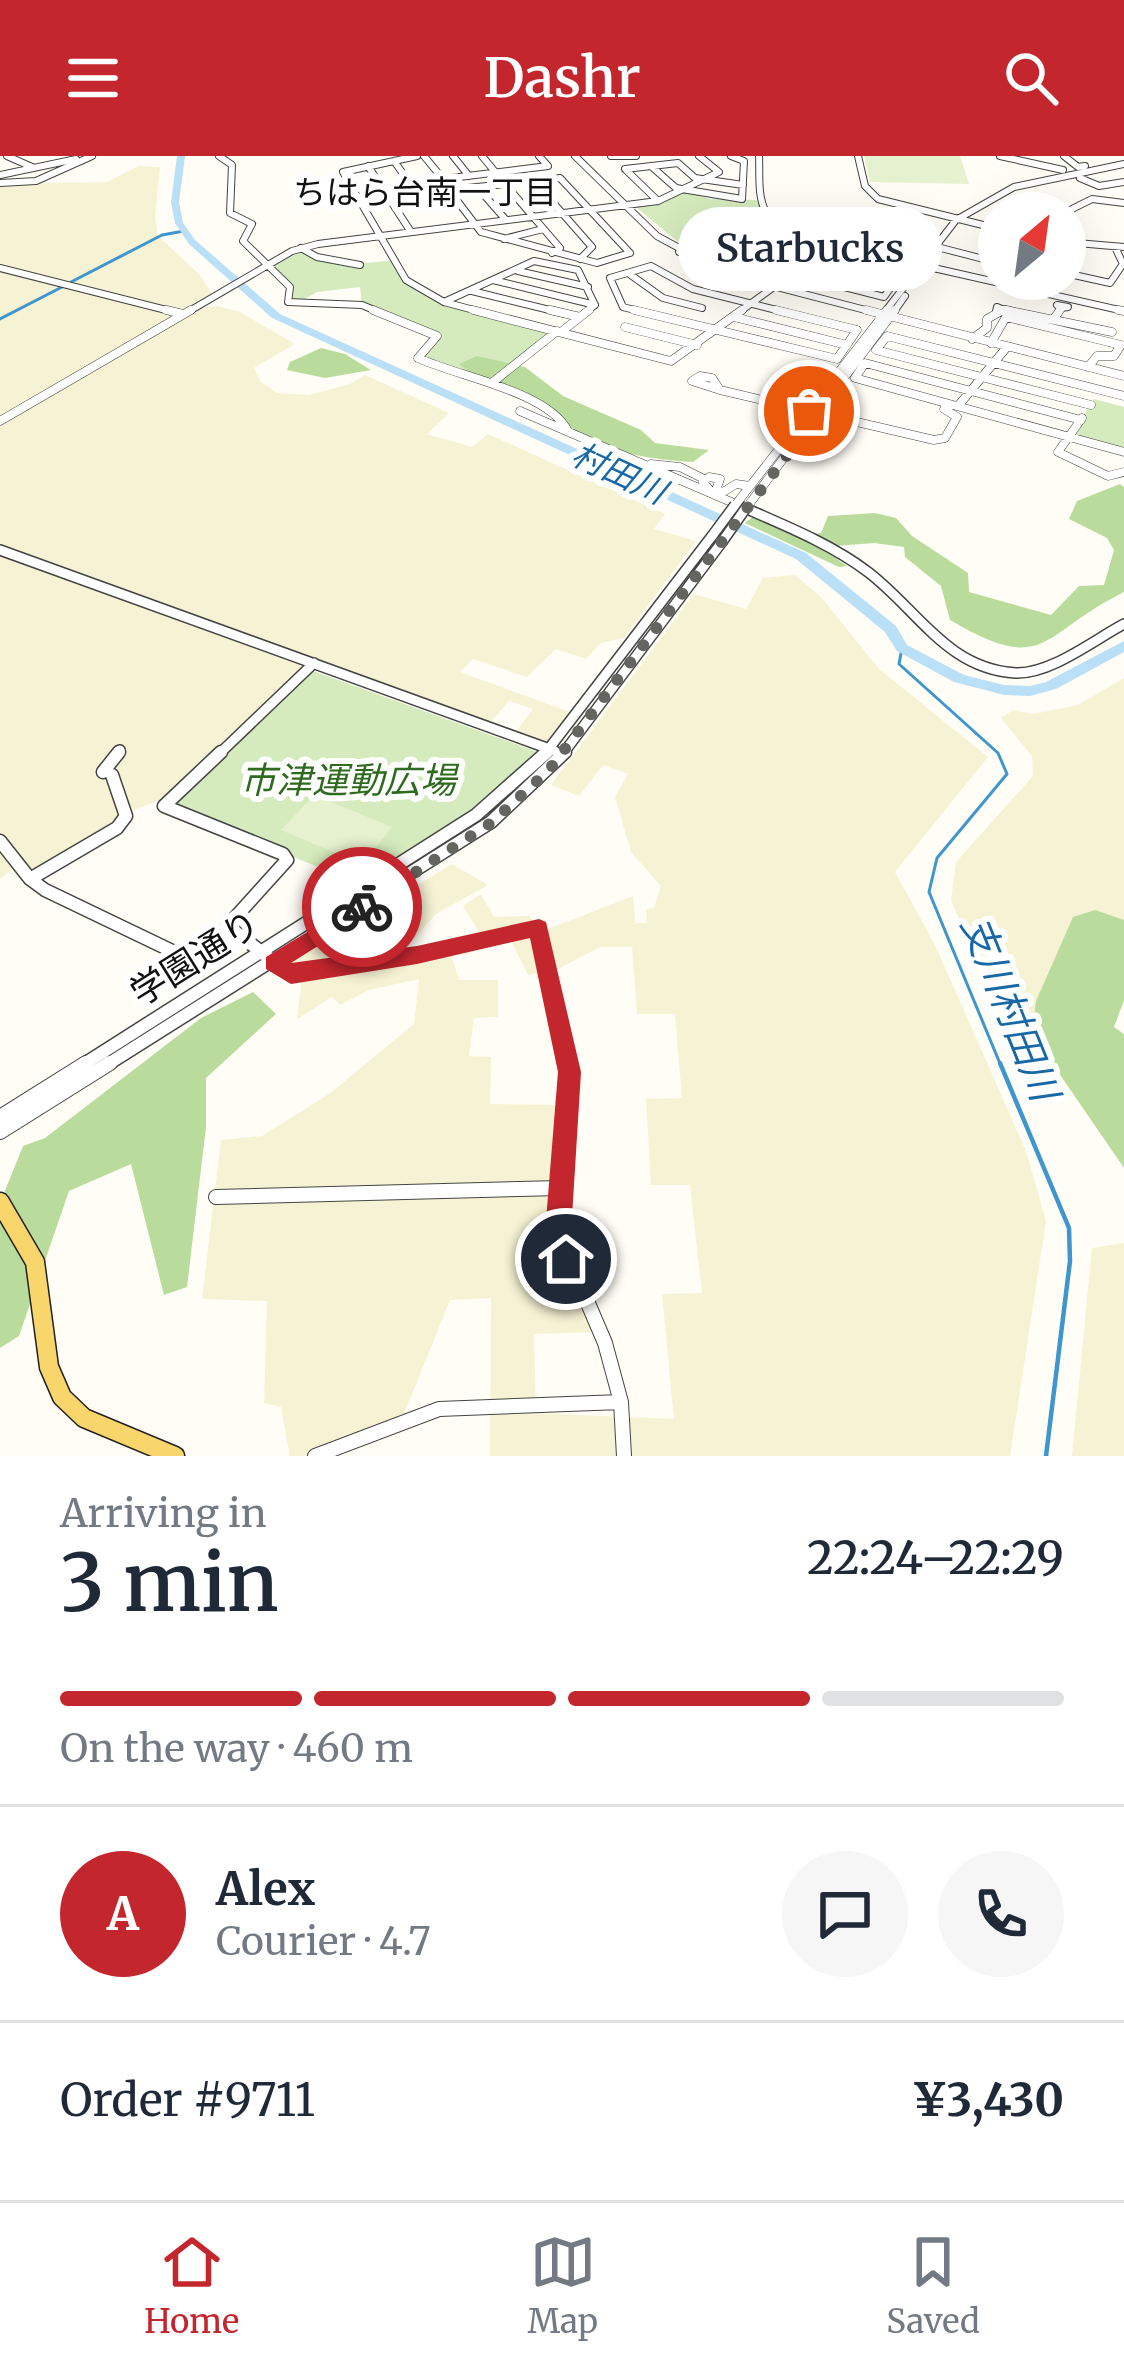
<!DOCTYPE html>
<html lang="en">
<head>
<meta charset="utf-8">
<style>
  body { margin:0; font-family:Merriweather,"Noto Sans JP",serif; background:#f6f6f7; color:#1f2937; height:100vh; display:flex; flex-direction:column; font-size:45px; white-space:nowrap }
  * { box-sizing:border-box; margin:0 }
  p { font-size:39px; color:#747a83 }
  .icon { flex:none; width:66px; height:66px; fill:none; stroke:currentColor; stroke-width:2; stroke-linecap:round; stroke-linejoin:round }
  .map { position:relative; height:1300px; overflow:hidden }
  .panel { display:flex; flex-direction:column; background:#fff; flex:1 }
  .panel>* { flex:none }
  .needle { width:78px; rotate:29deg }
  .tools { position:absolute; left:978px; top:36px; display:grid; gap:24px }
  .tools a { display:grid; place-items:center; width:108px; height:108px; border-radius:50%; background:#fff; box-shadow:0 12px 48px #0002; font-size:60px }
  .pin { position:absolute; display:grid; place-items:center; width:102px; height:102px; color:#fff; margin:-51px; border:6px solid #fff; border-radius:50%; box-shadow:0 3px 12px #0007 }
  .courier { position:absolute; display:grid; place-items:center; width:120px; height:120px; margin:-60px; border:9px solid #c4262e; border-radius:50%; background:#fff; color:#222; box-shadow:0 3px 15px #0007 }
  .bubble { position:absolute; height:84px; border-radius:42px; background:#fff; box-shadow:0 12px 48px #0002; font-size:39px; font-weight:600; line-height:84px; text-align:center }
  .overview em { font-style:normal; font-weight:600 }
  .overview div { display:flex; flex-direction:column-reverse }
  .overview { display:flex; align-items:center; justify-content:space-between; height:204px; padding:0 60px }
  h1 { font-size:78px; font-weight:600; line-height:90px }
  .bar { display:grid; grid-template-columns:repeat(4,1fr); gap:18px 12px; align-content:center; height:144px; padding:0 60px }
  .bar i { height:15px; border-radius:9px; background:#e0e1e3 }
  .bar .current { background:#c4262e }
  .bar p { grid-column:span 4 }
  .line { display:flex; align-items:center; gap:30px; padding:0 60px; border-top:3px solid #e0e1e3 }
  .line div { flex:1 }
  .round { display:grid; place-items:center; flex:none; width:126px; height:126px; border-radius:63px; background:#f6f6f7 }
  header { display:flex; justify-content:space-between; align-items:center; height:156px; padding:0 60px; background:#c4262e; color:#fff; font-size:54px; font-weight:600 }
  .tab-bar { display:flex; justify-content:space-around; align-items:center; height:168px; border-top:3px solid #e0e1e3; background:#fff; font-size:33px; color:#747a83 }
  .tab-bar a { display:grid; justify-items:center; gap:6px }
  .tab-bar .current { color:#c4262e }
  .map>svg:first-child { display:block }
</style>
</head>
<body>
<header><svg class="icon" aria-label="menu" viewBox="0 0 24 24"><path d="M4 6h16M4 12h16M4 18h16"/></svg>Dashr<svg class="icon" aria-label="search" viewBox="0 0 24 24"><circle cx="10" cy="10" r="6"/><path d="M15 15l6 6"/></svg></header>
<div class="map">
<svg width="1124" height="1300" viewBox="0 0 1124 1300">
  <rect width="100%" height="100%" fill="#fffdf5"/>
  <path fill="#f6f3d4" d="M 139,10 L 160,11 L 155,61 L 158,80 L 199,118 L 212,137 L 0,262 L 0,28 L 107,26 Z
    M 218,150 L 240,156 L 295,188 L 254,212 L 261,226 L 277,237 L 309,239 L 350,228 L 365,219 L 449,257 L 427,278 L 472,291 L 488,278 L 665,358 L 654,373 L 696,385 L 624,482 L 601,487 L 586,503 L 556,493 L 527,521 L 473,503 L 460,516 L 570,556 L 545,587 L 515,577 L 533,553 L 509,545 L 489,568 L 312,504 L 173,639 L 123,658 L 32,720 L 21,706 L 0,723 L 0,268 L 199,152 Z
    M 795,419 L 822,442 L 879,513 L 988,601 L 895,716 L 935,789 L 1026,995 L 1046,1065 L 1010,1300 L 490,1300 L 491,1142 L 450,1144 L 402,1263 L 307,1300 L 290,1300 L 281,1251 L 264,1247 L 267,1145 L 202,1143 L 221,984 L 262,980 L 329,938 L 414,868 L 419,823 L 369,834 L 340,849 L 332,841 L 297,863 L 302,820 L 281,812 L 452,708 L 488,729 L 436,758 L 390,809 L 451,798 L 459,824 L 498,824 L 498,861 L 474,862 L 469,900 L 491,901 L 490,948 L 566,949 L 557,1078 L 566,1114 L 595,1176 L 534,1178 L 536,1257 L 674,1263 L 662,1138 L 702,1137 L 690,1029 L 651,1029 L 646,943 L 682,942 L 675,858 L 637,858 L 632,791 L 600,791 L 556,814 L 528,819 L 510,783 L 486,787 L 463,750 L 481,738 L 494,761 L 530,760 L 538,777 L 633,740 L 635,767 L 647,767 L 646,753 L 654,752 L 661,730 L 631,696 L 615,641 L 628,618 L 603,609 L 579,640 L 551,629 L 694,438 L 746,453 L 763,422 Z
    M 1124,522 L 1124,773 L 1074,777 L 1017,898 L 951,744 L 956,706 L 1033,620 L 1032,600 L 1001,562 L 1013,554 L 1033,558 L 1078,549 Z
    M 1124,1087 L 1124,1300 L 1072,1300 L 1092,1092 Z"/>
  <path fill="#d5ebbd" d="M 688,36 L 710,43 L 756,44 L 774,66 L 684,91 L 636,51 Z
    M 300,92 C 330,109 360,109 394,104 L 408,126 L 422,137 L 557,175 L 493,226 L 418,202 L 437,180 L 408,164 L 362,149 L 360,131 L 317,136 L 296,148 L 285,142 L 290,130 L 268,107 Z
    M 1094,243 L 1124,251 L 1124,294 L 1070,281 Z
    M 313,515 L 538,596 L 461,664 L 360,728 L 175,653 L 174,649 Z"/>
  <path fill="#b9dc9c" d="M 321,192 L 345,198 L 371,214 L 325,222 L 287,214 L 290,206 Z
    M 477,200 L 525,211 L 563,240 L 641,274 L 655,287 L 709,294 L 693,306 C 657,304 608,298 577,276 C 558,262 541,241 518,233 C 499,226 475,222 459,208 Z
    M 1120,328 L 1124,331 L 1124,436 C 1039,478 1047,521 950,464 L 941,430 L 905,401 L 904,391 L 874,387 L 835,390 L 830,398 L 847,410 L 839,411 L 745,367 L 754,360 L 797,380 L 821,377 L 828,360 L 875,357 L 896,362 L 912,380 L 968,417 L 969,436 L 1051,459 L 1079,430 L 1104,429 L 1114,394 L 1107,382 L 1069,363 L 1077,345 Z
    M 1095,754 L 1124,764 L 1124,844 L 1114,871 L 1124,878 L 1124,1012 L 1032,878 L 1036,845 L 1073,761 Z
    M 253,836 L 276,858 L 206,922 L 206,971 L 187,1131 L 164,1139 L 131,1008 L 69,1035 L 19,1180 L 0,1192 L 0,1047 L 23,990 L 45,982 L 201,862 Z"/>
  <path fill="#e6f2cf" d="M 864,0 L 960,0 L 969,28 L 870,26 Z
    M 314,639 L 392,671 L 362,708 L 281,674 Z"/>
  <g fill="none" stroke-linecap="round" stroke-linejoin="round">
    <path stroke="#3f96cf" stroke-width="3" d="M 71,126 L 162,79 L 184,75
      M 0,163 L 62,131
      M 902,492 L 899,508 L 998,597 L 1007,618 L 937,702 L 929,736 L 1001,910"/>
    <path stroke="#3f96cf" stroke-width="4.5" d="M 1000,907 L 1069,1072 L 1070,1105 L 1046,1300"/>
    <path fill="#b9e0f7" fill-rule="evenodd" d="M 177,0 L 185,0 L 179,46 L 183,67 L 195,84 L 280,158 L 806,397 L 896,470 L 907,489 L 964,519 L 1004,529 L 1030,530 L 1046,526 L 1124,485 L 1124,496 L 1056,533 L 1030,540 L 1004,539 L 954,526 L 897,495 L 885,476 L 796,403 L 272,162 L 189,88 L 175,67 L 171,46 Z"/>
    <defs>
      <path id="minor-far4" d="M 7,0 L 32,11
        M 219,0 L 232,9 L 230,57 L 252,68 L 243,85 L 290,131 L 288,146 L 362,149 L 381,157
        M 417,0 L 343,16 L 406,124 L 444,146 L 485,157
        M 424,0 L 443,23 L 548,10 L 539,0
        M 453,0 L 469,20
        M 482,0 L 496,17
        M 575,0 L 657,80 L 727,118 L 877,157
        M 611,0 L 636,0
        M 759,0 C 760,17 757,41 766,56 C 787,90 871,100 907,107
        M 858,0 L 865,30 L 878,43 L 999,73
        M 1000,0 L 1063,14
        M 1064,0 L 1078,11 L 1085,10
        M 368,10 L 411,76
        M 651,10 L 676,32 L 742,43 L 744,5 L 731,0
        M 625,13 L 678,7 L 695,22 L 743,29
        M 626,14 L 658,45
        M 0,19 L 76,3
        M 560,22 L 630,97 L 597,107 L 481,76 L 449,34 Z
        M 1080,22 L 1099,30 L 1124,26
        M 533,24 L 592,91 L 580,103
        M 0,27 L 36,25 L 92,0
        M 505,28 L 560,92 L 552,97
        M 477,31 L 506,64
        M 360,48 L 416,36 L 394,5
        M 1064,57 L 1092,43 L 1124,47
        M 736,80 L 769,99 L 893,127
        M 504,83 L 543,73
        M 1065,86 L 1124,91
        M 301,92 L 317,101 L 360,109
        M 941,92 L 999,107
        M 875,93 L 886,84 L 910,89
        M 679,96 L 760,73 L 789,89 L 902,116 L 884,141 L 750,107 L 712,87
        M 0,112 L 178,157
        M 938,113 L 1124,155
        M 518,115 L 588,131
        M 628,117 L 663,142 L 702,152
        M 1065,117 L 1110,127 L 1123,108 L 1115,91
        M 493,124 L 595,149
        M 472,135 L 562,157
        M 444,146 L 534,105 L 578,114 L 595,149 L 585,157
        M 1057,149 L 1068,151 L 1061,152 Z
        M 1003,153 L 1020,157
        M 996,155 L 997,151 L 1004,154 L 999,157
        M 186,157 L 292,95 L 318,88 L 658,45 L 719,16 L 699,0
        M 646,157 L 623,151 L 610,122 L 651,110 L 693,133 L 788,157
        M 738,157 L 820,97
        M 884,157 L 956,64 L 1014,31 L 1124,8
        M 893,157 L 905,140
        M 1058,157 L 1061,152"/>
      <path id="minor-far3" d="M 166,154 L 183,158
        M 373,154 L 437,180 L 418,202 C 459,221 547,235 568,275
        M 473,154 L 671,205 L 742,154
        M 550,154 L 580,161
        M 634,154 L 837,203 L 857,174 L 776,154
        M 866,154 L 1124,220
        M 1006,154 L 1112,176
        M 1118,154 L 1124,155
        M 734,161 L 847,189
        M 1055,161 L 1060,154
        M 625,171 L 697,189
        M 561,176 L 589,154
        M 972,183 L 987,172 L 987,163 L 1003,154
        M 991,187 L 1006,161 L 1121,189 L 1114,200 L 1097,200 L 1088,211
        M 700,220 L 712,222 L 720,234 L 692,225 Z
        M 493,226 L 557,175
        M 720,234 L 934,284 L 945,282 L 957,261 L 944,253
        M 1091,249 L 876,194 L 887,180 L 1124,240
        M 958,250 L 1007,191
        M 520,255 L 745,352
        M 1082,262 L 1058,296 L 1108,320 L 1124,316
        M 1081,264 L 865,207 L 855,222 L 1124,296
        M 0,265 L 191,154
        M 651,308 L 680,311 L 704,323
        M 709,333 L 703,326 L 709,321 L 720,323 L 716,334 L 723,336 L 736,328 L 750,330
        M 740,343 L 887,154
        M 750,347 L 895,154"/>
      <path id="minor-far2" d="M 738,349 C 781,368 830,387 868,416 C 918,454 947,513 1016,517 C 1051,518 1094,484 1124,468
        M 0,394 L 555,595
        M 116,599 L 120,594
        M 218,599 L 314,507
        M 544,599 L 712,380
        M 562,599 L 722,386"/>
      <path id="minor-far1" d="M 103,616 L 119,596
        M 0,685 L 30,723 L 45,734 L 195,806 L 287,704 L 283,698 L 164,650 L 221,596
        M 30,723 L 117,672 L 126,660 L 112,619
        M 229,771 L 291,819 L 417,799 L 539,772 L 568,910
        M 81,910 L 476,659 L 547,596
        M 105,910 L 491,666 L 565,596"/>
      <path id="minor" d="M 567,907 L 558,1077 L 605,1187 L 621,1246 L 624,1300
        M 0,961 L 86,907
        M 0,976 L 110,907
        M 216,1041 L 560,1032
        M 315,1300 L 439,1253 L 621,1246"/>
      <path id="major" d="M 0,1046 L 35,1106 L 49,1211 L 62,1241 L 84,1262 L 175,1300"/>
    </defs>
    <use href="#minor-far4" stroke="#444" stroke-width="8"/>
    <use href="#minor-far3" stroke="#444" stroke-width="9"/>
    <use href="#minor-far2" stroke="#444" stroke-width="12"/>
    <use href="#minor-far1" stroke="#444" stroke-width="15"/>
    <use href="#minor" stroke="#444" stroke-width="16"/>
    <use href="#major" stroke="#222" stroke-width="21"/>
    <use href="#minor-far4" stroke="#fff" stroke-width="6"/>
    <use href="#minor-far3" stroke="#fff" stroke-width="8"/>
    <use href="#minor-far2" stroke="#fff" stroke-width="9"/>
    <use href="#minor-far1" stroke="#fff" stroke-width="12"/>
    <use href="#minor" stroke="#fff" stroke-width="14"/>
    <use href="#major" stroke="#f9d66b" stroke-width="18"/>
    <defs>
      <path id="minor-bridge-far2" d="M 907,107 L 938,113"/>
      <path id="minor-bridge-far1" d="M 733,352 L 740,343
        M 746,352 L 750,347"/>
      <path id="minor-bridge" d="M 712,380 L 735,349
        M 722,386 L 748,349"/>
    </defs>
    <use href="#minor-bridge-far2" stroke="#444" stroke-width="8" stroke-linecap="butt"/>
    <use href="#minor-bridge-far1" stroke="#444" stroke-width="9" stroke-linecap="butt"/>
    <use href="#minor-bridge" stroke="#444" stroke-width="12" stroke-linecap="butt"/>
    <use href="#minor-bridge-far2" stroke="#fff" stroke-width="6"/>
    <use href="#minor-bridge-far1" stroke="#fff" stroke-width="8"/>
    <use href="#minor-bridge" stroke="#fff" stroke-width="9"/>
  </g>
  <path fill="#c4262e" d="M 362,743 L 370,746 L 370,757 L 291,807 L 417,790 L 539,763 L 546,766 L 581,916 L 571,1077 L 580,1103 L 576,1113 L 566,1116 L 557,1113 L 545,1077 L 558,916 L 530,782 L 417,808 L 291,828 L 266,813 L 266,801 Z"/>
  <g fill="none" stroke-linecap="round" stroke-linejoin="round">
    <path stroke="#646461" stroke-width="12" stroke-dasharray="0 21.6" d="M 362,751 L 491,667 L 549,614 L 819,257 L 809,255"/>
  </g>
  <g text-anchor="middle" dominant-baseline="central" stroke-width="12" stroke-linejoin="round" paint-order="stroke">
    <g font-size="33" fill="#111" stroke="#fff">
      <text x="425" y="36">ちはら台南一丁目</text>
    </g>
    <g font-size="33" font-style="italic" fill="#1768a6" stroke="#fff">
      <text transform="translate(619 317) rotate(25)">村田川</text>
    </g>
    <g font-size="36" font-style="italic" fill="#2f6b1f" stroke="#fff">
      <text x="348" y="624">市津運動広場</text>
    </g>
    <g font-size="36" fill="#111" stroke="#fff">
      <text transform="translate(195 802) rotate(-32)">学園通り</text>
    </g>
    <g font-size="39" font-style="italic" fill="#1768a6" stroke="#fff">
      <text transform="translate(1010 852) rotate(68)">支川村田川</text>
    </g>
  </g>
</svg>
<div class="tools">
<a><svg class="needle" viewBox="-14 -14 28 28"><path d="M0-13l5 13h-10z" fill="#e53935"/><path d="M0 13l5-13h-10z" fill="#747a83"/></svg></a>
</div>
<div class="pin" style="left:809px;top:255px;background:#ea580c"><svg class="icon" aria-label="bag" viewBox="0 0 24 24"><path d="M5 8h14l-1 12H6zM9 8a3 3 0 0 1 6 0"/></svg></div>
<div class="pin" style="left:566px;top:1103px;background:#1f2937"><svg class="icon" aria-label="home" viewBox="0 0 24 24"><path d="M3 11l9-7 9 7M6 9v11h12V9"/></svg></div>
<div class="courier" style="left:362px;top:751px"><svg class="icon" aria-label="bike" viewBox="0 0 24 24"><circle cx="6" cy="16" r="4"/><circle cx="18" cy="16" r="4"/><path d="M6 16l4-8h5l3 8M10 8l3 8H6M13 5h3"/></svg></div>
<div class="bubble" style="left:678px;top:51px;width:264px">Starbucks</div>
</div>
<section class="panel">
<div class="overview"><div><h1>3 min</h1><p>Arriving in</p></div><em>22:24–22:29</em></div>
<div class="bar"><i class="current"></i><i class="current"></i><i class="current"></i><i></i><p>On the way · 460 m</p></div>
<div class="line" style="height:216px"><b class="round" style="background:#c4262e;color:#fff">A</b><div><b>Alex</b><p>Courier · 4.7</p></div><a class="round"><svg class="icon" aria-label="chat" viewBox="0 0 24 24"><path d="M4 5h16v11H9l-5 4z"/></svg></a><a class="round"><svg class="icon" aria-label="phone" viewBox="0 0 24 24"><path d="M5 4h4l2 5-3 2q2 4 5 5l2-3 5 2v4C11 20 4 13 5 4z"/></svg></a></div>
<div class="line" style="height:156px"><div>Order #9711</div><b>¥3,430</b></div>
</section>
<nav class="tab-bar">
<a class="current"><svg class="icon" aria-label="home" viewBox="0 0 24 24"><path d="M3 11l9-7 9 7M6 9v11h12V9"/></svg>Home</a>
<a><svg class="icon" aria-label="map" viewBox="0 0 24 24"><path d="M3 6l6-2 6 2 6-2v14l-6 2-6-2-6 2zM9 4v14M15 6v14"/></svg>Map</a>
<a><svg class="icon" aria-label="saved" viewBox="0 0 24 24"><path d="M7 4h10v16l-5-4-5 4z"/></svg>Saved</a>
</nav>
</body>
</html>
